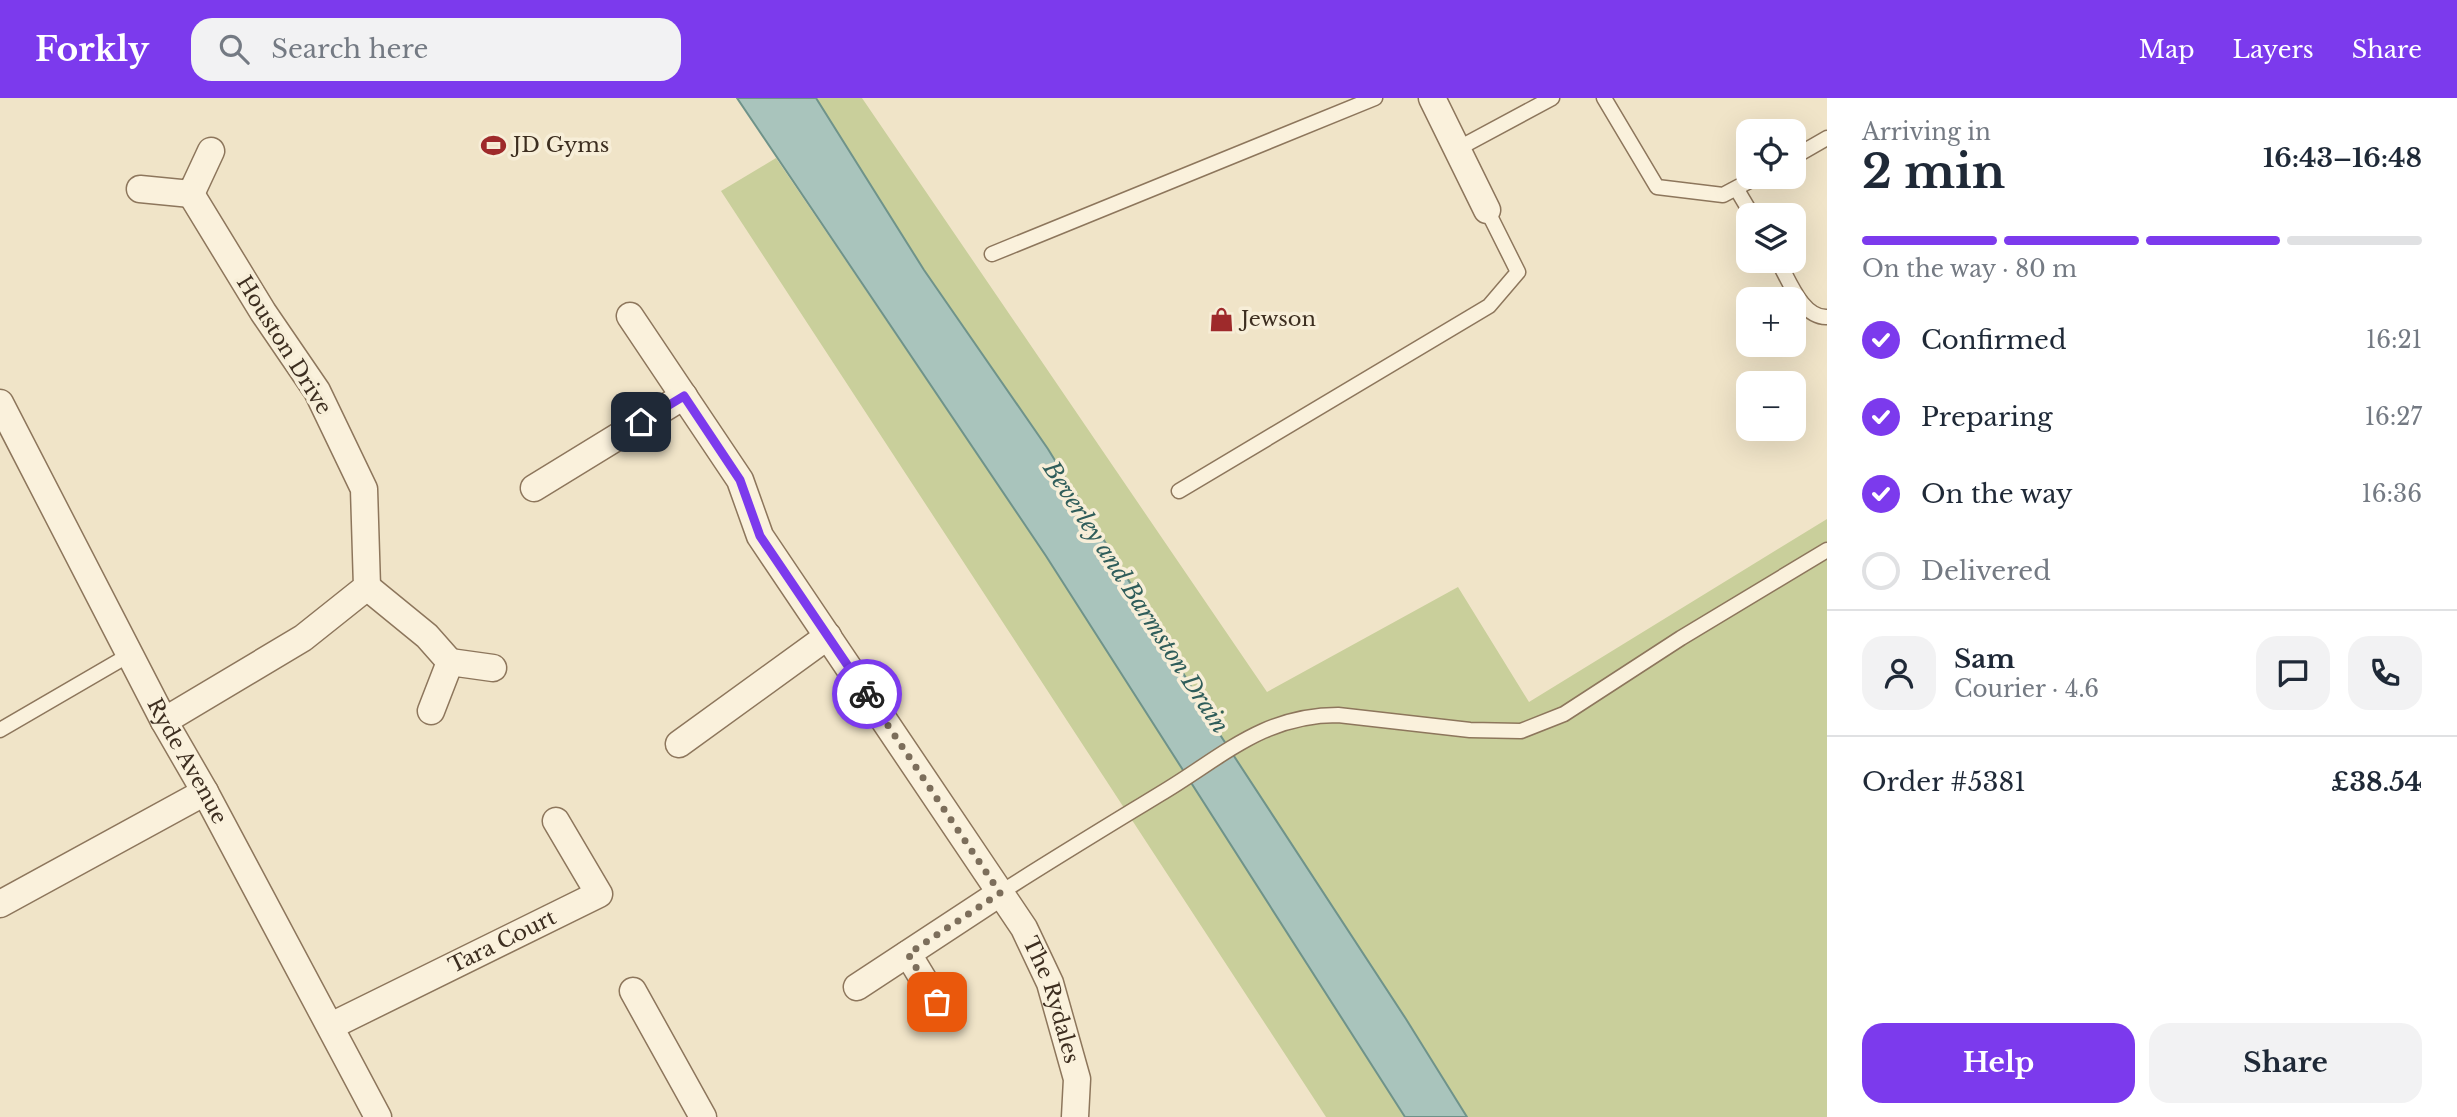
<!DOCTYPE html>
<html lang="en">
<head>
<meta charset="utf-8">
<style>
  body { margin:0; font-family:"Libre Baskerville",serif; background:#f2f2f3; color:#1f2937; height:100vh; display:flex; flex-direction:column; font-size:26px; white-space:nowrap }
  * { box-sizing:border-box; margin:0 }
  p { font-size:23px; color:#747a83 }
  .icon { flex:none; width:38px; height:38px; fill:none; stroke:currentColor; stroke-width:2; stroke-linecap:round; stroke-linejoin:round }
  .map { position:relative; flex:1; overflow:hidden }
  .side { display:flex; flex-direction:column; background:#fff; width:630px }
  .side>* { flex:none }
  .controls { position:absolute; left:1736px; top:21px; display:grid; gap:14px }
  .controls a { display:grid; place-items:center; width:70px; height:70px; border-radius:14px; background:#fff; box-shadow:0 7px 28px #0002; font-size:35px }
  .pin { position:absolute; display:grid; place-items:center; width:60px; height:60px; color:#fff; margin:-30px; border-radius:14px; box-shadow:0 4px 10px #0006 }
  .courier { position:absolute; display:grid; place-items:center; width:70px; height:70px; margin:-35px; border:5px solid #7c3aed; border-radius:50%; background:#fff; color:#222; box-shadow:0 2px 9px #0007 }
  .overview em { font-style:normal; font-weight:700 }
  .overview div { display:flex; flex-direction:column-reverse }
  .overview { display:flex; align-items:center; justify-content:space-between; height:119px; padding:0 35px }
  h1 { font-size:46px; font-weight:700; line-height:52px }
  .bar { display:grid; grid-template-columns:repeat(4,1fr); gap:10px 7px; align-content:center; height:84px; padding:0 35px }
  .bar i { height:9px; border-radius:5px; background:#e0e1e3 }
  .bar .active { background:#7c3aed }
  .bar p { grid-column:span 4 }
  .line { display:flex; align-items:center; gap:18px; padding:0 35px; border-top:2px solid #e0e1e3 }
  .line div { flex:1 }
  .round { display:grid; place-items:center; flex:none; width:74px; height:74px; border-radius:21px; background:#f2f2f3 }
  ol { padding:0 35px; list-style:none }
  li { display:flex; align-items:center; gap:21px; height:77px }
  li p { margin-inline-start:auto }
  li .icon { padding:7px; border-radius:50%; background:#7c3aed; color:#fff; stroke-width:4 }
  li:last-child { color:#747a83 }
  li i { width:38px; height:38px; border:4px solid #e0e1e3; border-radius:50% }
  .button { display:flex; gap:14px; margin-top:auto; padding:14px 35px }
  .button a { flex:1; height:80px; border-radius:21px; background:#7c3aed; color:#fff; font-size:28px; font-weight:700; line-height:80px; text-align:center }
  .button a+a { background:#f2f2f3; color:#1f2937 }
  header { display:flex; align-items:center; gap:42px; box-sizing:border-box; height:98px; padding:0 35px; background:#7c3aed; color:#fff }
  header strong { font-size:33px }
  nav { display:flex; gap:38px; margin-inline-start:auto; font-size:24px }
  .search { width:490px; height:63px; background:#f2f2f3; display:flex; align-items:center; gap:18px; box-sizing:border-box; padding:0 24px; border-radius:21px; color:#747a83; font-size:26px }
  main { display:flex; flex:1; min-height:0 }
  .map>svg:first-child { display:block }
</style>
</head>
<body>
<header>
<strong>Forkly</strong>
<div class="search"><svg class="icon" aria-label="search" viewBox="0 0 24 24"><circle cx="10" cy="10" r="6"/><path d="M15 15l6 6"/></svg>Search here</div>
<nav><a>Map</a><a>Layers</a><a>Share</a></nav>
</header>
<main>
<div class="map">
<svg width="1827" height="1019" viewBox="0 0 1827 1019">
  <rect width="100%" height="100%" fill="#f0e4c8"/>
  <path fill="#c9cf9b" d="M 816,0 L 862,0 L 1267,594 L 1458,489 L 1529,604 L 1827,421 L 1827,1019 L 1467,1019 L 1406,921 L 1213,626 L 1132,488 L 1048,351 L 924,172 Z
    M 776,60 L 1046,458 L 1405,1019 L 1326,1019 L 721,93 Z"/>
  <path fill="#a9c4bc" stroke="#6f938a" stroke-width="2" d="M 737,0 L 816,0 L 924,172 L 1048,351 L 1132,488 L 1213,626 L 1406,921 L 1467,1019 L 1405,1019 L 1046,458 Z"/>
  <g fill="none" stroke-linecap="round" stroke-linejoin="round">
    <defs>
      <path id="lane" d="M 1604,0 L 1657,89 L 1723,97 L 1757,79
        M 1459,50 L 1552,0
        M 1794,59 L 1827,40
        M 1736,90 L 1752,117
        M 992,156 L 1375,0
        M 1778,163 C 1789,182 1802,220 1827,219
        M 1179,393 L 1489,208 L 1518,174 L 1487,112
        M 0,632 L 129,557
        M 1000,795 C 1053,761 1106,729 1160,696 C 1221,660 1262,617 1338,617 L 1470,632 L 1521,633 L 1564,616 L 1681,540 L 1827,452"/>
      <g id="street">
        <path d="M 1432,0 L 1487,112"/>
        <path d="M 140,91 L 191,96 L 211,53"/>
        <path id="s1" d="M 630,218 L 740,382 L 760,438 L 1024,830 L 1050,885 L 1077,981 L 1075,1019"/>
        <path id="s2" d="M 0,305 L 164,623 L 205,694 L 378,1019"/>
        <path d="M 534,390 L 684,298"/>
        <path d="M 367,489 L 427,538 L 450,564"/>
        <path d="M 431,613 L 450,564 L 493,570"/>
        <path d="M 164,623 L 303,540 L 367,489 L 364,391 L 317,293 L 263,214 L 191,96"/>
        <path d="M 679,646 L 828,538"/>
        <path d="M 0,806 L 205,694"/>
        <path d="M 908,856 L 937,904"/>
        <path d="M 857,889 L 1000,795"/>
        <path d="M 633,893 L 703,1019"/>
        <path id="s3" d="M 331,928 L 599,796 L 556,723"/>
      </g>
    </defs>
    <use href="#lane" stroke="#8d765c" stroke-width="17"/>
    <use href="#street" stroke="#8d765c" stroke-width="29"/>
    <use href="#lane" stroke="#faf1dc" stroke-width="14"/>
    <use href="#street" stroke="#faf1dc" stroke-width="26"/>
  </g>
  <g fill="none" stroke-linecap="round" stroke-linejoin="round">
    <path stroke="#7c6e5b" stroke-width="7" stroke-dasharray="0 12.6" d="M 867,596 L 1000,795 L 908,856 L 937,904"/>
    <path stroke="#7c3aed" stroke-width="9" d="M 641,324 L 684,298 L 740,382 L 760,438 L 867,596"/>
  </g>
  <defs>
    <symbol id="stadium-bare" viewBox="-9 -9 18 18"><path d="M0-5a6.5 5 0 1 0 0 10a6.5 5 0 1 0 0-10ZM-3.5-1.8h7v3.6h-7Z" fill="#9e2a2b" stroke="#f7eed8" stroke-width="2.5" paint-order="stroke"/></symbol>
    <symbol id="shop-bare" viewBox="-9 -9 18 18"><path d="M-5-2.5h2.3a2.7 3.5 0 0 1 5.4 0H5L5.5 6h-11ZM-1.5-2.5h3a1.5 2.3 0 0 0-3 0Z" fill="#9e2a2b" stroke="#f7eed8" stroke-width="2.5" paint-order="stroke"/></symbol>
  </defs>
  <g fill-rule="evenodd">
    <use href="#stadium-bare" x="476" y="30" width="35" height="35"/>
    <use href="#shop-bare" x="1204" y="204" width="35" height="35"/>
  </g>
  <g text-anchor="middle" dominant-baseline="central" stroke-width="7" stroke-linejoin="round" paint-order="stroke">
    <g font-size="21" fill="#3d2e20" stroke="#f7eed8" text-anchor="start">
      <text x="513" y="47">JD Gyms</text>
      <text x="1241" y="221">Jewson</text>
    </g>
    <g font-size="21" fill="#3d2e20" stroke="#f7eed8">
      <text transform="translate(284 247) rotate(58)">Houston Drive</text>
      <text stroke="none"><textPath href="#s2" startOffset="404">Ryde Avenue</textPath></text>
      <text stroke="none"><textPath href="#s3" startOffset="191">Tara Court</textPath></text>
      <text stroke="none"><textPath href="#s1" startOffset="807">The Rydales</textPath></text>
    </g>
    <g font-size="23" font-style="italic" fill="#2f5d5a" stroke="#f7eed8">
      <text transform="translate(1136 499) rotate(57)">Beverley and Barmston Drain</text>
    </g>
  </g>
</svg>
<div class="controls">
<a><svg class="icon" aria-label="locate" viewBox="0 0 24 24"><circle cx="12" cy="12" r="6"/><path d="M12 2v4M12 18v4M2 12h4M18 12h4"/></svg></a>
<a><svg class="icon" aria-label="layers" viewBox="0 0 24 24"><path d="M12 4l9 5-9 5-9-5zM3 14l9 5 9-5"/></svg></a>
<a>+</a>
<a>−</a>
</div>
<div class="pin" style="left:937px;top:904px;background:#ea580c"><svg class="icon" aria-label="bag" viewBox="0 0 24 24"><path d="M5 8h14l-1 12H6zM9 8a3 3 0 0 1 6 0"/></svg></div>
<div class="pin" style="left:641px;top:324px;background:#1f2937"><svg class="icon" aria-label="home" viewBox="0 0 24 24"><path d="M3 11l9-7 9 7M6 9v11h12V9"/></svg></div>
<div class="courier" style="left:867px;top:596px"><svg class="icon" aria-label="bike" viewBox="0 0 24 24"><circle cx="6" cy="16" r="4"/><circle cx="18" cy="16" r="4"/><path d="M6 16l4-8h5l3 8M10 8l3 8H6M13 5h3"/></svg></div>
</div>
<section class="side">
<div class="overview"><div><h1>2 min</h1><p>Arriving in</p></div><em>16:43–16:48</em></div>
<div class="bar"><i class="active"></i><i class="active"></i><i class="active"></i><i></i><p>On the way · 80 m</p></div>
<ol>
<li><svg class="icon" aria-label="check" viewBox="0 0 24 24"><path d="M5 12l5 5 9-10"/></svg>Confirmed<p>16:21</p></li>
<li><svg class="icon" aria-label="check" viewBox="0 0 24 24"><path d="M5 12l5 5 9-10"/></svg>Preparing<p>16:27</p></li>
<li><svg class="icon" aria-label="check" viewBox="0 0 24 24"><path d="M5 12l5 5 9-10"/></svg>On the way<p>16:36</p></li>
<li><i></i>Delivered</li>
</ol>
<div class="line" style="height:126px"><a class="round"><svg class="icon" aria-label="person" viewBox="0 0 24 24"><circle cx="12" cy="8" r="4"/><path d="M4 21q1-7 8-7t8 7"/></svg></a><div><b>Sam</b><p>Courier · 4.6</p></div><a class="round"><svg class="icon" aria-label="chat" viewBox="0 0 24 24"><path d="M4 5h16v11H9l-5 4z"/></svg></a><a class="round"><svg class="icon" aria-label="phone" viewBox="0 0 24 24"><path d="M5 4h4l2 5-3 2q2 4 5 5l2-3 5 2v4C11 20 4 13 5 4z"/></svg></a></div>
<div class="line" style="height:91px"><div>Order #5381</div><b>£38.54</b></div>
<div class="button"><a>Help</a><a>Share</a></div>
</section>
</main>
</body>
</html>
